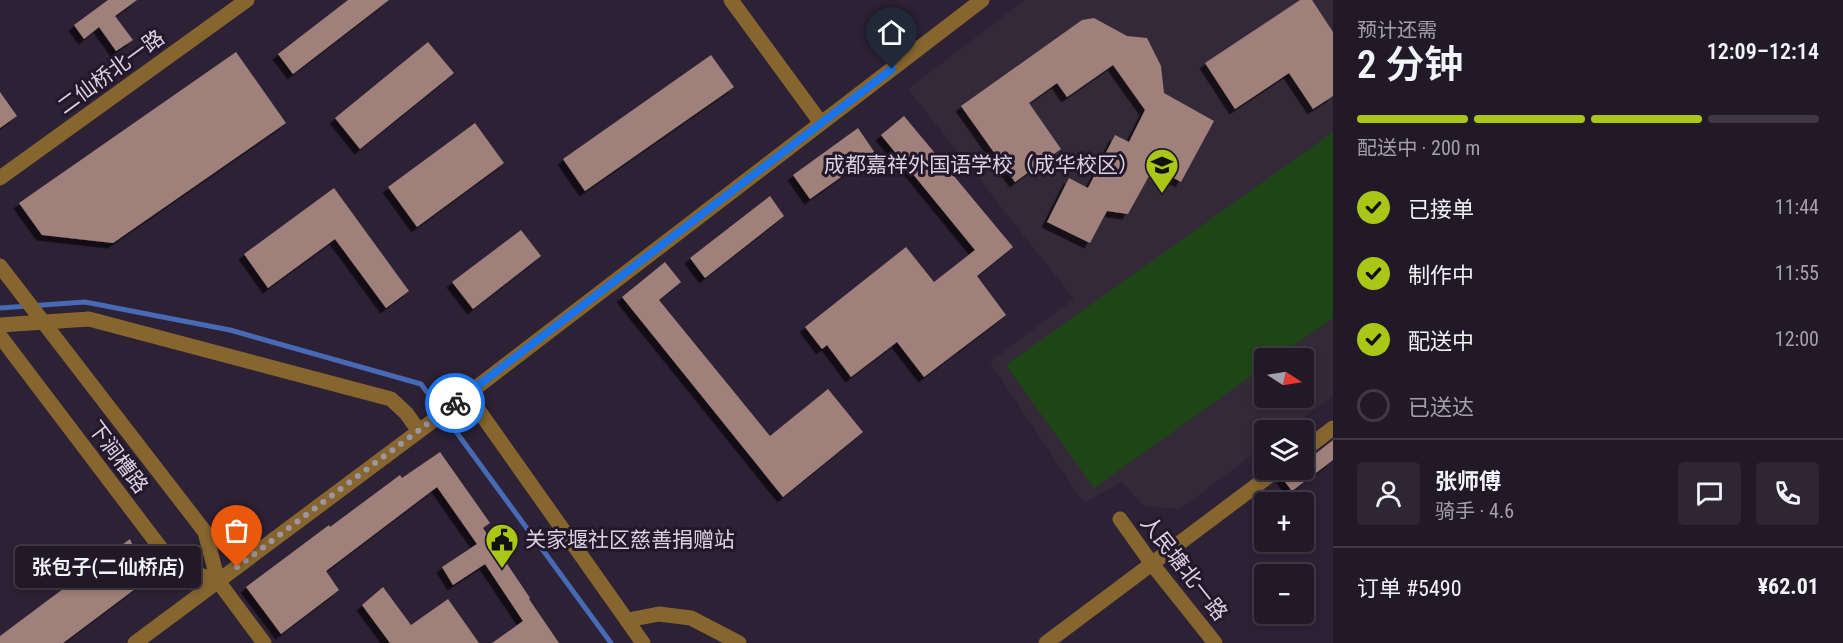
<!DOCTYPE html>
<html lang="zh">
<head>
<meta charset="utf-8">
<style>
  body { margin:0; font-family:"Roboto Condensed","Noto Sans SC",sans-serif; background:#2e2634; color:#f1f3f6; height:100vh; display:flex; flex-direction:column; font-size:22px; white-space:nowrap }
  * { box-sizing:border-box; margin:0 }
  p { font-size:20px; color:#a2a0a8 }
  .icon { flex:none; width:33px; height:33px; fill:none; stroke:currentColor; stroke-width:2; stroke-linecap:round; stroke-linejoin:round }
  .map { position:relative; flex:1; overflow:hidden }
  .drawer { display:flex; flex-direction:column; background:#221928; width:510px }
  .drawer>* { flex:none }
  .needle { width:39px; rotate:102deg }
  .controls { position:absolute; left:1254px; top:348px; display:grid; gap:12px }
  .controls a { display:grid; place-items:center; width:60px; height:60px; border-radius:6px; background:#221928; box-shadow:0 3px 9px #0003,0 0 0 2px #3f3845; font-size:30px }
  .pin { position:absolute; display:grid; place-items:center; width:51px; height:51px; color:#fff; margin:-62px -26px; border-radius:50% 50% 50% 0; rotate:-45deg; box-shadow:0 0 6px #0007 }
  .pin .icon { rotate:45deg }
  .courier { position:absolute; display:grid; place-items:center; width:60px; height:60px; margin:-30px; border:4px solid #1a73e8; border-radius:50%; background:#fff; color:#222; box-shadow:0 2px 8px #0007 }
  .bubble { position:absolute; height:42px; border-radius:6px; background:#221928; box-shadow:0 3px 9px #0003,0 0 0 2px #3f3845; font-size:20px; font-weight:600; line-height:42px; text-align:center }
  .head em { font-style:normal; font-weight:600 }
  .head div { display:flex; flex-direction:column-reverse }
  .head { display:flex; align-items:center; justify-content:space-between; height:102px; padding:0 24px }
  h1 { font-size:39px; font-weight:600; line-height:45px }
  .bar { display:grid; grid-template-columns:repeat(4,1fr); gap:9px 6px; align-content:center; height:72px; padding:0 24px }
  .bar i { height:8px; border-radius:4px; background:#3f3845 }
  .bar .selected { background:#aac718 }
  .bar p { grid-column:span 4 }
  .line { display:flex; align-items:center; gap:15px; padding:0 24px; border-top:2px solid #3f3845 }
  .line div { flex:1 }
  .round { display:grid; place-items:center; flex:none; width:63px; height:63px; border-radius:6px; background:#2e2634 }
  ol { padding:0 24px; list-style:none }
  li { display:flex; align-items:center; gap:18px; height:66px }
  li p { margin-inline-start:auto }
  li .icon { padding:6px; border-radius:50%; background:#aac718; color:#111; stroke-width:4 }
  li:last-child { color:#a2a0a8 }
  li i { width:33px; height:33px; border:3px solid #3f3845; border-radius:50% }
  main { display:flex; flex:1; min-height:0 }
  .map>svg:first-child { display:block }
</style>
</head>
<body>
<main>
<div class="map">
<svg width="1333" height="643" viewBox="0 0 1333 643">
  <defs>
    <filter id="shadow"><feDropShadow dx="-5.5" dy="5.5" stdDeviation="0" flood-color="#0009"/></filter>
  </defs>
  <rect width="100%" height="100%" fill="#2d2135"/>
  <path fill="#342938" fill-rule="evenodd" d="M 1025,0 L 1333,0 L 1333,396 L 1286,430 L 1264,430 L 1264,446 L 1180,509 L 1143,506 L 1122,482 L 1084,503 L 990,362 L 1074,299 L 908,89 ZM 1264,358 L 1304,358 L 1304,398 L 1264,398 Z"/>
  <path fill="#1e4516" d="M 1333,132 L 1333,318 L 1276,358 L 1264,358 L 1264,367 L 1094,488 L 1006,365 Z"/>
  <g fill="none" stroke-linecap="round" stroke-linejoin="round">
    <path stroke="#466ab5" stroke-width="5" d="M 0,308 L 85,302 L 230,330 L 421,384 L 611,643"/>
  </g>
  <path fill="#a0807a" filter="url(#shadow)" d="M 108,0 L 137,0 L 115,16 L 133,40 L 116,51 L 99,27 L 84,39 L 74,25 Z
    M 348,0 L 389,0 L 293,74 L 278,54 Z
    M 1300,0 L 1312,0 L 1333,32 L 1333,96 L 1313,109 L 1289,73 L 1235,109 L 1205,63 Z
    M 1094,18 L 1127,36 L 1147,38 L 1161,66 L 1164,93 L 1214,121 L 1181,182 L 1154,167 L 1128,214 L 1107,211 L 1090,243 L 1047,222 L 1069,178 L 1088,188 L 1115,135 L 1129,142 L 1145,110 L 1113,65 L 1067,97 L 1057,83 L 1029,103 L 1061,149 L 1015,182 L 961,106 L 1082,20 Z
    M 428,42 L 454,73 L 360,149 L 335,118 Z
    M 236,52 L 286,123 L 113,243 L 42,235 L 19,203 Z
    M 711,55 L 734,87 L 585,191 L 563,159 Z
    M 0,92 L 17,116 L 0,128 Z
    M 904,116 L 1013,247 L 977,276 L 1006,315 L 924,377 L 897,342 L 851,377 L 827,345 L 822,349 L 805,327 L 906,247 L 934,282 L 975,250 L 881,135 Z
    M 475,123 L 504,163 L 417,227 L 388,187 Z
    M 858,128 L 875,153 L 810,199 L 793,175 Z
    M 334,188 L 409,291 L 386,308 L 335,239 L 268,288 L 244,254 Z
    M 770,196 L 784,216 L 705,278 L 690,258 Z
    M 521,230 L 541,256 L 473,309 L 452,282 Z
    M 665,262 L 681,282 L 659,300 L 770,436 L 828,389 L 863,432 L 783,497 L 622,297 Z
    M 1333,440 L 1333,460 L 1292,491 L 1282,478 L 1286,471 L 1289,470 L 1304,470 L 1304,460 L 1310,458 Z
    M 440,452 L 490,523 L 483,528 L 530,598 L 529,599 L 559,643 L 492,643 L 523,621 L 485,564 L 453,585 L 442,567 L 477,544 L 437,487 L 326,571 L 339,590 L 281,634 L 246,587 L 329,525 L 330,527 L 400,475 L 402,478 Z
    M 130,539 L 147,580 L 63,643 L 0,643 L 0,636 Z
    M 383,587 L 411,625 L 448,599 L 479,643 L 390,643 L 362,605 Z"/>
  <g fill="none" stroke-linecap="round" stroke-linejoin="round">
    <path stroke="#86652e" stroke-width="15" d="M 731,0 L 821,123
      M 0,178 L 247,0
      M 0,266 L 205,532 L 218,581 L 264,643
      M 0,325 L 89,319 L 391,399 L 406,413 L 419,431
      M 0,336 L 175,567 L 218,581
      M 467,394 L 643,643
      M 1304,450 L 1333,428
      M 1120,519 L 1152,564 L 1215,643
      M 628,620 L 659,614 L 691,618 L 739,643
      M 135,643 L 426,426 L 982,0
      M 1046,643 L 1277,470"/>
  </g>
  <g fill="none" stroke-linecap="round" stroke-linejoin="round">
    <path stroke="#9d94a4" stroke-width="6" stroke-dasharray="0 10.8" d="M 237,567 L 455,403"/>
    <path stroke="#1a73e8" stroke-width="8" d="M 455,403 L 892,69"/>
  </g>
  <defs>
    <symbol id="school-pin" viewBox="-11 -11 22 30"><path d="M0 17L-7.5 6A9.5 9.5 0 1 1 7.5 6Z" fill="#aac718" stroke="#23172b"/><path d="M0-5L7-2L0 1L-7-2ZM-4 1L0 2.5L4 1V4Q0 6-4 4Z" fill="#111"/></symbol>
    <symbol id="civic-pin" viewBox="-11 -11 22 30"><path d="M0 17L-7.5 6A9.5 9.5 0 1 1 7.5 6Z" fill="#aac718" stroke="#23172b"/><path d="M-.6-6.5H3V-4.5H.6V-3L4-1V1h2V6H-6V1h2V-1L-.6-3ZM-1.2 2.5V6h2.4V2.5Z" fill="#111"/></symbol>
  </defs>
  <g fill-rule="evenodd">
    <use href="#school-pin" x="1143" y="146" width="38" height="52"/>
    <use href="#civic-pin" x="483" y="521" width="38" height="52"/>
  </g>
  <g text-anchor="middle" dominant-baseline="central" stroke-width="6" stroke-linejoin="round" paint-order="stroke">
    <g font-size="21" fill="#d9d2e0" stroke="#23172b">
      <text transform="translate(111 72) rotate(-36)">二仙桥北一路</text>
      <text transform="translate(118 457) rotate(53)">下涧槽路</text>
      <text transform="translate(1184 568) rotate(52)">人民塘北一路</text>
    </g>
    <g font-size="21" fill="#d9d2e0" stroke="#23172b" text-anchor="end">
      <text x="1139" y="165">成都嘉祥外国语学校（成华校区）</text>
      <text x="525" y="540" text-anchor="start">关家堰社区慈善捐赠站</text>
    </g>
  </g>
</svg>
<div class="controls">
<a><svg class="needle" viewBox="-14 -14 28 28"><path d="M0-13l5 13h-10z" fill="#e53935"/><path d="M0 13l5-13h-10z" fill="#a2a0a8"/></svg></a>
<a><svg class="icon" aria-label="layers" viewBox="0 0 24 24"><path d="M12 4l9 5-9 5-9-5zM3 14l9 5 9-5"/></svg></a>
<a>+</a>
<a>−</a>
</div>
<div class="pin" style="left:237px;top:567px;background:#ea580c"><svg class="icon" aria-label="bag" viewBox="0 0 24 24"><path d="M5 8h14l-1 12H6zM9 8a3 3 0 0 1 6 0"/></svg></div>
<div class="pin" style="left:892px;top:69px;background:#1f2937"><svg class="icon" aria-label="home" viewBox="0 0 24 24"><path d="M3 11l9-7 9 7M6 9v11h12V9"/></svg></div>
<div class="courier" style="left:455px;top:403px"><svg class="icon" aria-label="bike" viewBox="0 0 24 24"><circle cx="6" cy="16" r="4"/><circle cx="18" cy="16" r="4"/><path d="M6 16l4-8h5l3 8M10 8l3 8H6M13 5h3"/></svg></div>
<div class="bubble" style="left:15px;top:546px;width:186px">张包子(二仙桥店)</div>
</div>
<section class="drawer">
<div class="head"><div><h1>2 分钟</h1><p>预计还需</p></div><em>12:09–12:14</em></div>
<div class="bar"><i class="selected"></i><i class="selected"></i><i class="selected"></i><i></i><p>配送中 · 200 m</p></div>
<ol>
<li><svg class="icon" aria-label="check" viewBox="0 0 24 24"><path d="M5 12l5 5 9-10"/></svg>已接单<p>11:44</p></li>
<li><svg class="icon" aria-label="check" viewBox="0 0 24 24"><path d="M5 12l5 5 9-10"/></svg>制作中<p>11:55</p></li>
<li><svg class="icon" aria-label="check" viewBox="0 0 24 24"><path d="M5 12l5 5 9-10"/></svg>配送中<p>12:00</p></li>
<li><i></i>已送达</li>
</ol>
<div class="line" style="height:108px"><a class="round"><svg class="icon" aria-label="person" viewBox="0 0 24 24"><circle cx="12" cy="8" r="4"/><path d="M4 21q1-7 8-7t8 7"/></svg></a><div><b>张师傅</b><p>骑手 · 4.6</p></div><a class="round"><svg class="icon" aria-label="chat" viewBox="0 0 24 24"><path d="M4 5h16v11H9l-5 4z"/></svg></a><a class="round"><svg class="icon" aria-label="phone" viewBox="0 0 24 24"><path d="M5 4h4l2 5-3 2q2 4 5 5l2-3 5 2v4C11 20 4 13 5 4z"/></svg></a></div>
<div class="line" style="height:78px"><div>订单 #5490</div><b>¥62.01</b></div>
</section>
</main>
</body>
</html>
